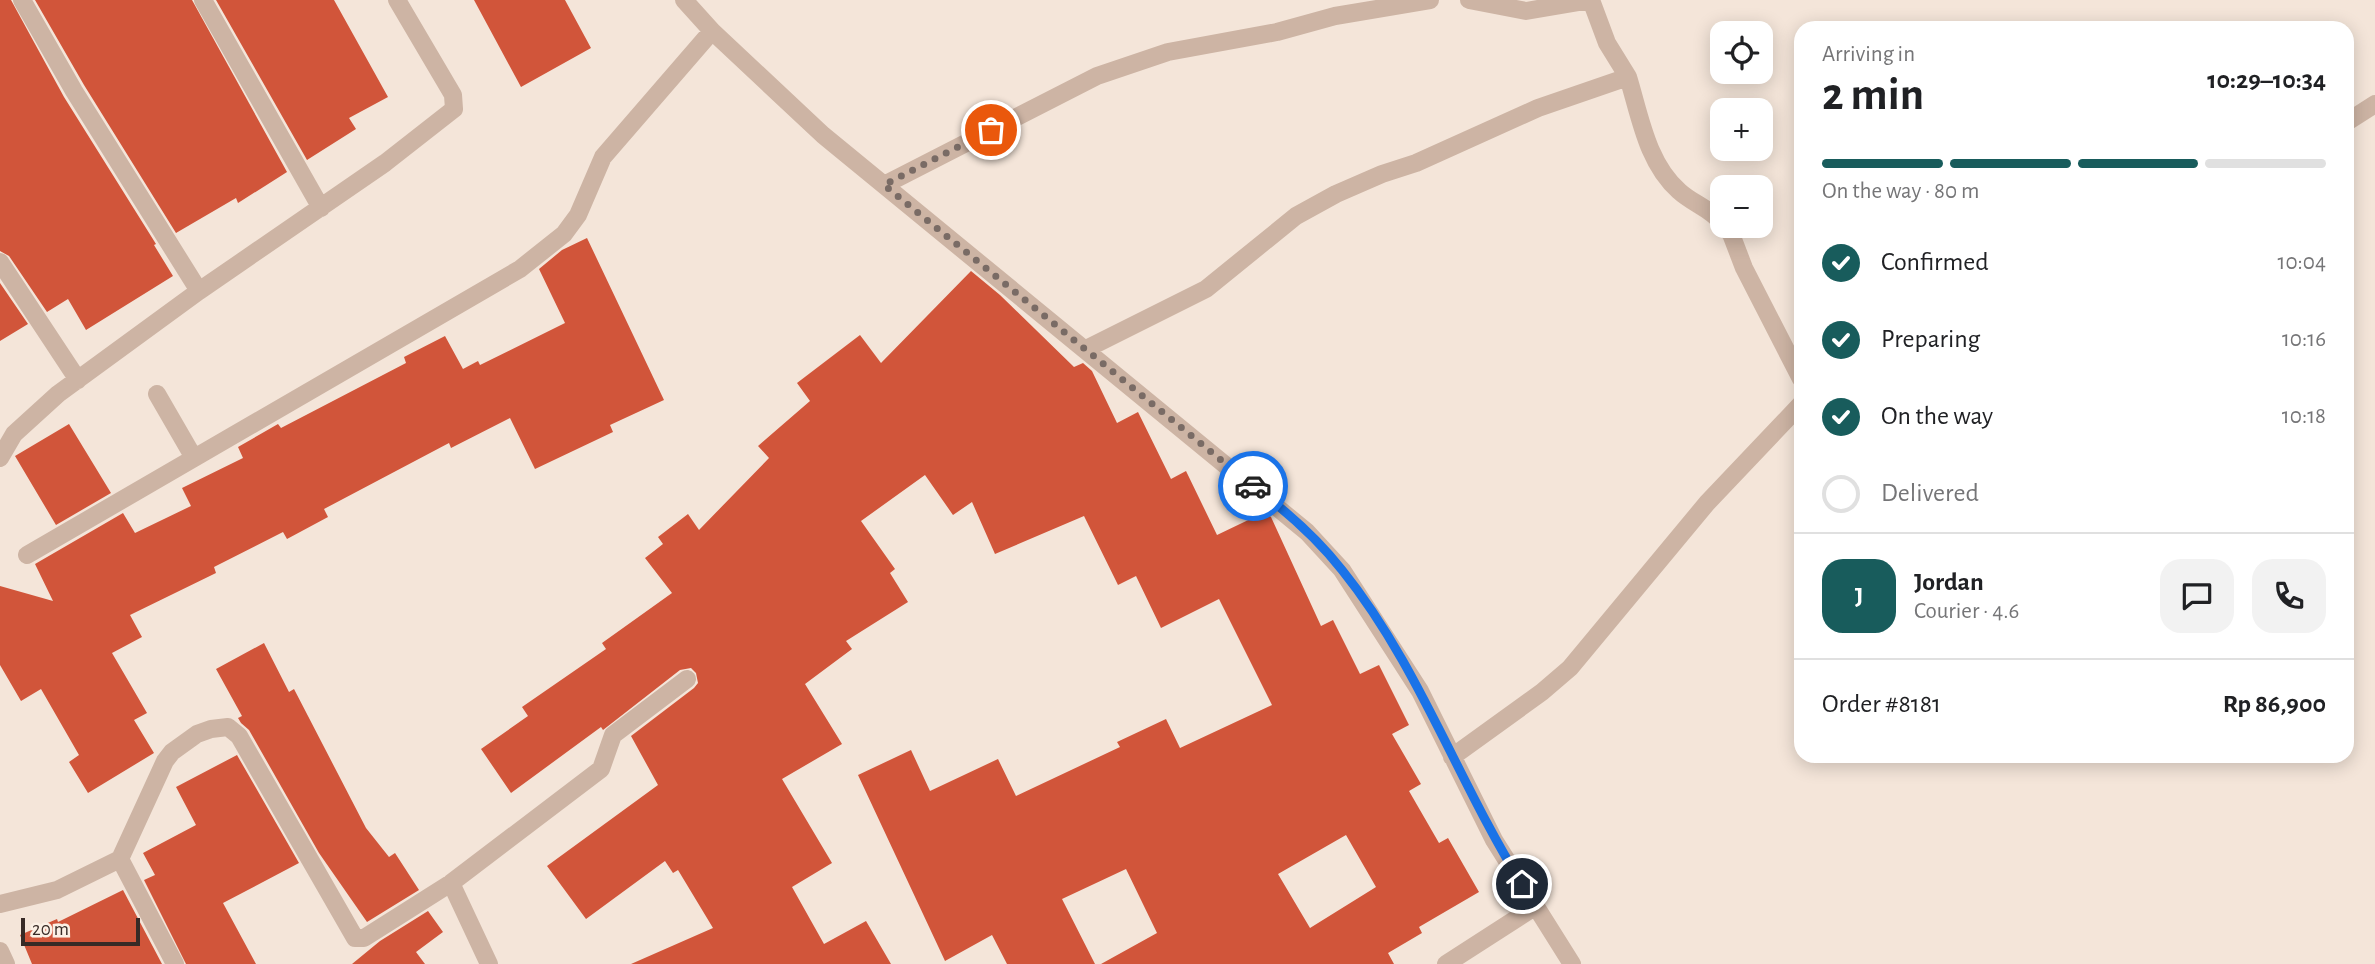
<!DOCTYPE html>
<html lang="en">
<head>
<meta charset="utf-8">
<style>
  body { margin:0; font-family:"Alegreya Sans",sans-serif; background:#f2f2f2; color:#202124; height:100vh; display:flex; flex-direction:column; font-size:26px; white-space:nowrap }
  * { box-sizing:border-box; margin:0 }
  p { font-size:23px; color:#757577 }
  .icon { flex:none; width:38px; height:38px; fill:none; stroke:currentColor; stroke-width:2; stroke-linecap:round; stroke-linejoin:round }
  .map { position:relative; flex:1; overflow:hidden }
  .sheet { position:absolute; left:1794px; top:21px; width:560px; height:742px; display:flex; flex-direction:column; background:#fff; border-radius:21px; box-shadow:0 4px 18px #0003 }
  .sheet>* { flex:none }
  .fabs { position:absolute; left:1710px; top:21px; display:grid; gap:14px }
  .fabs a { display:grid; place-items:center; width:63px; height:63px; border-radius:14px; background:#fff; box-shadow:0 4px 18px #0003; font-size:35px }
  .scale { position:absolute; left:21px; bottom:18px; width:119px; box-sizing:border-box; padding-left:7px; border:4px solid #372a26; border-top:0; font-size:19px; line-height:24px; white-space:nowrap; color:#372a26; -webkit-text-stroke:5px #fbf0e5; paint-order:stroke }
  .pin { position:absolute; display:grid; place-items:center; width:60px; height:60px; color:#fff; margin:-30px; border:4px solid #fff; border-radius:50%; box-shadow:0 2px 7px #0007 }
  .courier { position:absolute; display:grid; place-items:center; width:70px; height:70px; margin:-35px; border:5px solid #1a73e8; border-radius:50%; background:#fff; color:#222; box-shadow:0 2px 9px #0007 }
  .summary em { font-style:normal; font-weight:700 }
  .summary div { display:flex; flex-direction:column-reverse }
  .summary { display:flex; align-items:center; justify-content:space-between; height:119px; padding:0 28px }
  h1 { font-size:46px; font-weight:700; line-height:52px }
  .bar { display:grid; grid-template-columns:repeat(4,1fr); gap:10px 7px; align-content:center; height:84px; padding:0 28px }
  .bar i { height:9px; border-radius:5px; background:#e0e0e0 }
  .bar .selected { background:#185c5c }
  .bar p { grid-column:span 4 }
  .line { display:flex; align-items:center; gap:18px; padding:0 28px; border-top:2px solid #e0e0e0 }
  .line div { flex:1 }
  .round { display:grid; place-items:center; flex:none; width:74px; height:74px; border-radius:21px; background:#f2f2f2 }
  ol { padding:0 28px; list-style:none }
  li { display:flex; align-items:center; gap:21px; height:77px }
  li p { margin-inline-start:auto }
  li .icon { padding:7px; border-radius:50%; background:#185c5c; color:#fff; stroke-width:4 }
  li:last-child { color:#757577 }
  li i { width:38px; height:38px; border:4px solid #e0e0e0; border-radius:50% }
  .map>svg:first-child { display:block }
</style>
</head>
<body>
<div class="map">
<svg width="2375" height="964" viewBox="0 0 2375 964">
  <rect width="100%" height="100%" fill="#f4e5d9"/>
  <path fill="#d1553a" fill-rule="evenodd" d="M 0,0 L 11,0 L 64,97 L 156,244 L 154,245 L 173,276 L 86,330 L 68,299 L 47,312 L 9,256 L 0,251 Z
    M 35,0 L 192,0 L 287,172 L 238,203 L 236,198 L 176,233 L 84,85 Z
    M 216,0 L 334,0 L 388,97 L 349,118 L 356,129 L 307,160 Z
    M 474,0 L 565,0 L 591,48 L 521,87 Z
    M 587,238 L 664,400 L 610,425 L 613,432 L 535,469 L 510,418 L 451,448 L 449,443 L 324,509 L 328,517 L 287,539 L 283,532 L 214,567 L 216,573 L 130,615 L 142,637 L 112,653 L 147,713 L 134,720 L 154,753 L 88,793 L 69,762 L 79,755 L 41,689 L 21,701 L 0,665 L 0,586 L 53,601 L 35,564 L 123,513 L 135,533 L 191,506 L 182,488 L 243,458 L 238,447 L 278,424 L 281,428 L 406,363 L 404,357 L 445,336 L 463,369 L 478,361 L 480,365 L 565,323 L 539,269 L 562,250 Z
    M 971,271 L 1000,295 L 1074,367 L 1083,363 L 1092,371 L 1117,423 L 1138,412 L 1171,479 L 1186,471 L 1217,535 L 1265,512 L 1271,517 L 1321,626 L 1333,620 L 1360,674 L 1379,665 L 1409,725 L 1392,734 L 1421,784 L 1409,791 L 1439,843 L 1448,838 L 1479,892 L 1419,927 L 1422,933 L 1388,953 L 1394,964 L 1101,964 L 1157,933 L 1126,869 L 1062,899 L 1095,964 L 1007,964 L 992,935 L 945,961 L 858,775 L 911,750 L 930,791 L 998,759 L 1016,796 L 1120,747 L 1117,742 L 1166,719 L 1180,748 L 1272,705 L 1219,599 L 1161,628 L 1136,576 L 1118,585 L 1084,516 L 995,554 L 972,502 L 953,515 L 925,475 L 861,521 L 895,569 L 890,573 L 908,602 L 846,641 L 852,649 L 805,684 L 842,744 L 782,779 L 832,863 L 792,887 L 824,944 L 866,921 L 891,964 L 631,964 L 713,928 L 678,870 L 673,873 L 665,861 L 586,919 L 547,866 L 658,785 L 631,736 L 694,688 L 698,683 L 696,673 L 691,668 L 680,670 L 603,730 L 601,727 L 511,793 L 481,749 L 528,716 L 522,707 L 606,649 L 602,643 L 672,593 L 645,558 L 663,544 L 658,537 L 688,514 L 699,530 L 769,458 L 758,446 L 810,401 L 797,383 L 860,335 L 881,363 ZM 1346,835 L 1376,887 L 1310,928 L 1278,874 Z
    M 0,283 L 28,324 L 0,341 Z
    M 69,424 L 111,493 L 56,525 L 15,456 Z
    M 264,643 L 289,692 L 294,689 L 366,828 L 389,857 L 395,853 L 419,890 L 367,922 L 319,853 L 249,730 L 241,723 L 238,718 L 242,716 L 216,669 Z
    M 237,755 L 299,863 L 223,903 L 256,964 L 186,964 L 144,880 L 155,875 L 143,853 L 196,825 L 176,787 Z
    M 123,890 L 162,964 L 32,964 L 20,935 L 57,919 L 58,922 Z
    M 428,911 L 443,932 L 416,952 L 425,964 L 352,964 L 380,941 Z"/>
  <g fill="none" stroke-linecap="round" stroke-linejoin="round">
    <path stroke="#cdb4a4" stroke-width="18" d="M 22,0 L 74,91 L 199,291
      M 203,0 L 321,208
      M 684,0 L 712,31 L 823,135 L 1307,532 L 1342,570 L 1420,691 L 1494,840 L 1572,964
      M 1469,0 L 1526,11 L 1591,0
      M 1591,0 L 1607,43 L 1628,77
      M 2347,122 L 2375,104
      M 884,185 L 1097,76 L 1168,52 L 1277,32 L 1335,16 L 1430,0
      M 1724,226 L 1731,234 L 1744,268 L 1801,379
      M 0,262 L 78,380
      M 1086,349 L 1206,289 L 1296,216 L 1336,194 L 1382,174 L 1416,163 L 1538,108 L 1628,77 C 1640,116 1647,163 1679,191 C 1693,204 1710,208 1722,223
      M 157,394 L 194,458
      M 0,458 L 14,434 L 58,394 L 199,291 L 385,163 L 454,109 L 453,95 L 397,0
      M 27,555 L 520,269 L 564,234 L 578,215 L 603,157 L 712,31
      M 1452,757 L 1542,692 L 1570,668 L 1707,503 L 1801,404
      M 120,859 L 175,964
      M 451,883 L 601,769 L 613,735 L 687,679
      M 0,904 L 57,890 L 120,859 L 165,761 L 172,752 L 197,734 L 211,729 L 228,727 L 239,736 L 355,938 L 364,938 L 451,883 L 489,964
      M 0,951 L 6,964
      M 1446,964 L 1536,906"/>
  </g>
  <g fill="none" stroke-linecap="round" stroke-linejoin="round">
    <path stroke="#796b65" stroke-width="7" stroke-dasharray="0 12.6" d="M 991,130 L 884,185 L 1253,486"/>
    <path stroke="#1a73e8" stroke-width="9" d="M 1253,486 C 1285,510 1317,538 1342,570 C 1418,664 1458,782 1522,884"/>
  </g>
</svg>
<div class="fabs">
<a><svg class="icon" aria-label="locate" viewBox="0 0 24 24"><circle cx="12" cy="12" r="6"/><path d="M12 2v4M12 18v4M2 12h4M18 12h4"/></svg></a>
<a>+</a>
<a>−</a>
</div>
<div class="scale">20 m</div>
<div class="pin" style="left:991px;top:130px;background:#ea580c"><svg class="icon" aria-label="bag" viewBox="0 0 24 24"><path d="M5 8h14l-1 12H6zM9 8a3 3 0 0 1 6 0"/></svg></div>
<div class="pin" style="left:1522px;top:884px;background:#1f2937"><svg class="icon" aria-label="home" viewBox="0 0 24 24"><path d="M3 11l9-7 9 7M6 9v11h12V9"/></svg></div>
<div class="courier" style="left:1253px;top:486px"><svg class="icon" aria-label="car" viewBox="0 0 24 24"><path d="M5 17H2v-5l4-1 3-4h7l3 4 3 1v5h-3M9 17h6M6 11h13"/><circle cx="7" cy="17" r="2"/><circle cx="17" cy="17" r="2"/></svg></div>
<section class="sheet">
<div class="summary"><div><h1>2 min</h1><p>Arriving in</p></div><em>10:29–10:34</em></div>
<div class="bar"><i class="selected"></i><i class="selected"></i><i class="selected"></i><i></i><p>On the way · 80 m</p></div>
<ol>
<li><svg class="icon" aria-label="check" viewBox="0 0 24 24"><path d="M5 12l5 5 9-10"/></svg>Confirmed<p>10:04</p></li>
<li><svg class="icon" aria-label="check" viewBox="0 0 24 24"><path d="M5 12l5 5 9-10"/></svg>Preparing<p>10:16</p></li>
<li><svg class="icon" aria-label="check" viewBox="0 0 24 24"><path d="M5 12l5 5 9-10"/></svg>On the way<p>10:18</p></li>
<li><i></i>Delivered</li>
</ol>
<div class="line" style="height:126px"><b class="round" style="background:#185c5c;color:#fff">J</b><div><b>Jordan</b><p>Courier · 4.6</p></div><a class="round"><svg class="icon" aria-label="chat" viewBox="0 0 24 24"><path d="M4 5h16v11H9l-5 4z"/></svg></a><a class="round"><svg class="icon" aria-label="phone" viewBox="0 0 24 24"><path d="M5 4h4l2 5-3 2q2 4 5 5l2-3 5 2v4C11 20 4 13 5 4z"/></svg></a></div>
<div class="line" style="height:91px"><div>Order #8181</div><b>Rp 86,900</b></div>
</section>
</div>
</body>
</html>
